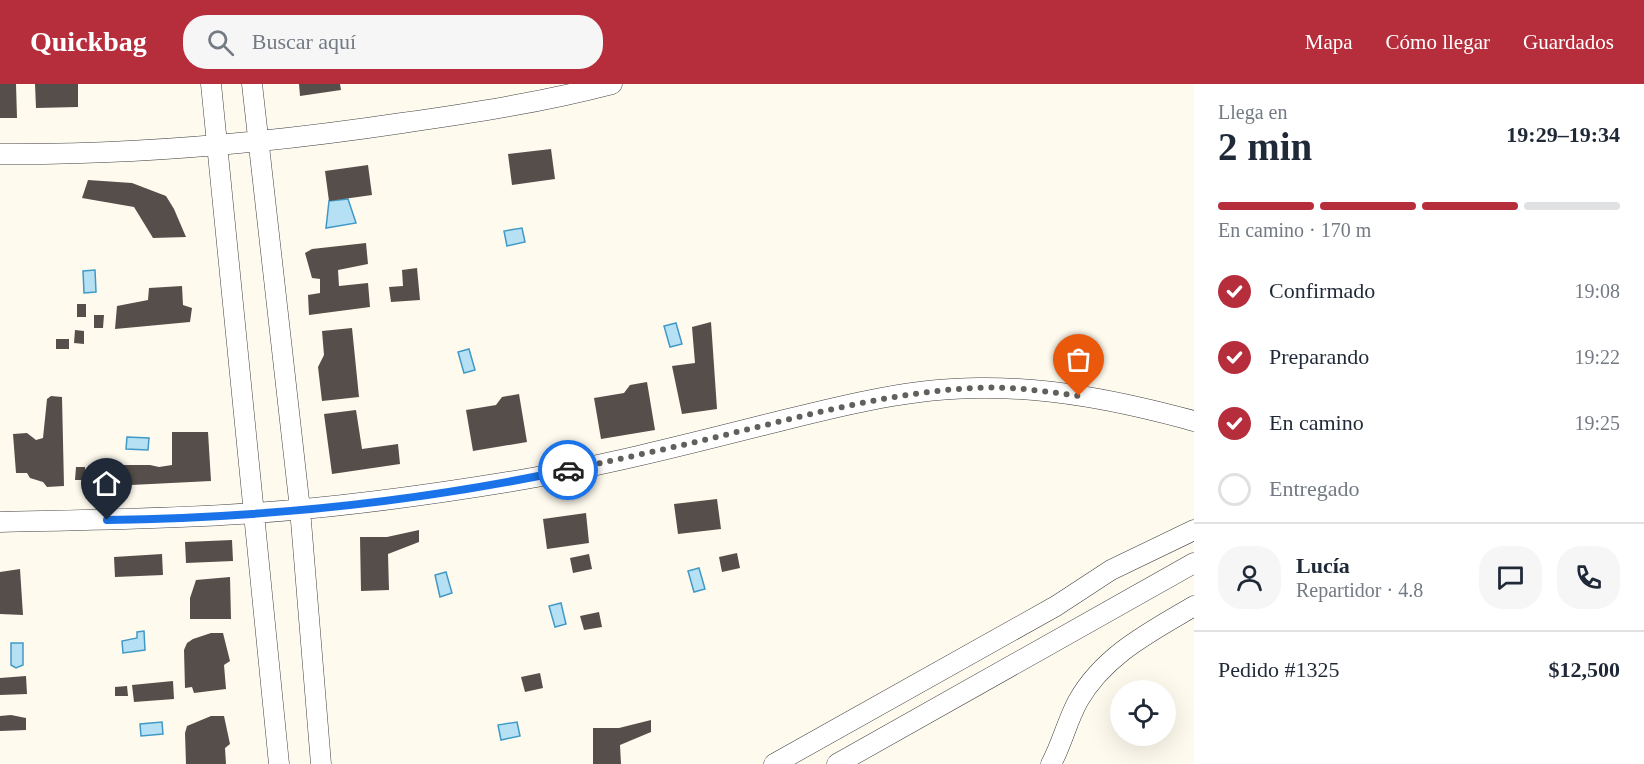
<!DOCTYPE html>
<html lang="es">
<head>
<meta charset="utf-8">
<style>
  body { margin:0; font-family:"Times New Roman",serif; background:#f6f6f7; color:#1f2937; height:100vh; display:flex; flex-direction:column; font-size:22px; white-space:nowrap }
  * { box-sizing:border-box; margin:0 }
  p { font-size:20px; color:#747a83 }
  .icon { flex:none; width:33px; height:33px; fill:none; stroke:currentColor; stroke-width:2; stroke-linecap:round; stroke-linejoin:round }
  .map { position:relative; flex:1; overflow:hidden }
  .side { display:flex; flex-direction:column; background:#fff; width:450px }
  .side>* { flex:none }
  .controls { position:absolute; left:1110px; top:596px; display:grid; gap:12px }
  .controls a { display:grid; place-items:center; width:66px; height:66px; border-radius:50%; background:#fff; box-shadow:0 6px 24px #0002; font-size:30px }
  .pin { position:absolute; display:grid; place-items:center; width:51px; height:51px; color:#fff; margin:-62px -26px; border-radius:50% 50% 50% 0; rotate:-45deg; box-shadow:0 0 6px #0007 }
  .pin .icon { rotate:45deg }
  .courier { position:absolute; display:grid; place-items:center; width:60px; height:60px; margin:-30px; border:4px solid #1a73e8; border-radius:50%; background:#fff; color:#222; box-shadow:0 2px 8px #0007 }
  .overview em { font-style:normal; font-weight:700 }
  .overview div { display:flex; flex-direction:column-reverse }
  .overview { display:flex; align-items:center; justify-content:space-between; height:102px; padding:0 24px }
  h1 { font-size:39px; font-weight:700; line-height:45px }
  .bar { display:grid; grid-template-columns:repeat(4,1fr); gap:9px 6px; align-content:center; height:72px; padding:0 24px }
  .bar i { height:8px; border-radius:4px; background:#e0e1e3 }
  .bar .selected { background:#b62d3c }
  .bar p { grid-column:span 4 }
  .line { display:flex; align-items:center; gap:15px; padding:0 24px; border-top:2px solid #e0e1e3 }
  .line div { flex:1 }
  .round { display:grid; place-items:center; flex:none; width:63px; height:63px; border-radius:24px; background:#f6f6f7 }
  ol { padding:0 24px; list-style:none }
  li { display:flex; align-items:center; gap:18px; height:66px }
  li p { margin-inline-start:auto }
  li .icon { padding:6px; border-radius:50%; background:#b62d3c; color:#fff; stroke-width:4 }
  li:last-child { color:#747a83 }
  li i { width:33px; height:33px; border:3px solid #e0e1e3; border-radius:50% }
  header { display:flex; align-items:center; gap:36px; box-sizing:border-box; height:84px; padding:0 30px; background:#b62d3c; color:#fff }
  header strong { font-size:28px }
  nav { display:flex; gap:33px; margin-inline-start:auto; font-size:21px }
  .search { width:420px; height:54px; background:#f6f6f7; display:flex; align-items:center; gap:15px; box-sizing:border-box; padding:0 21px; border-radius:24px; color:#747a83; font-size:22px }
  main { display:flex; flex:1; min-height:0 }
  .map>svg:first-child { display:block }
</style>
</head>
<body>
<header>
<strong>Quickbag</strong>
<div class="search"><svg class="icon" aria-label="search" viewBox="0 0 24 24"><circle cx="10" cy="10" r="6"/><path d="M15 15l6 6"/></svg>Buscar aquí</div>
<nav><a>Mapa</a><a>Cómo llegar</a><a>Guardados</a></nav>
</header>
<main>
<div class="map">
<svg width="1194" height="680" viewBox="0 0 1194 680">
  <rect width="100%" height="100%" fill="#fefaee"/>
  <path fill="#b6e0f3" stroke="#419ac6" stroke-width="1.5" d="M 348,115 L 356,139 L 326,144 L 329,117 Z
    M 522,144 L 525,158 L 507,162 L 504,147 Z
    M 95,186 L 96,208 L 84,209 L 83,187 Z
    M 676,239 L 682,260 L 670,263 L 664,242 Z
    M 469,265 L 475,286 L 464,289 L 458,268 Z
    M 127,353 L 149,354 L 148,366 L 126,365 Z
    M 699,484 L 705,505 L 694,508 L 688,487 Z
    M 446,488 L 452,509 L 440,513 L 435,491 Z
    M 561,519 L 566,540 L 555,543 L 549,522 Z
    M 144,547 L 145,566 L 123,569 L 122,557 L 137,554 L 137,548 Z
    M 11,559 L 23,559 L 23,581 L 16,584 L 11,581 Z
    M 162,638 L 163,650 L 141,652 L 140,640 Z
    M 517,638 L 520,652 L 501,656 L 498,641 Z"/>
  <path fill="#554e4a" d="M 0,0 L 16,0 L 17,34 L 0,34 Z
    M 35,0 L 78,0 L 78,23 L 36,24 Z
    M 299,0 L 340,0 L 341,6 L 300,12 Z
    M 551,65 L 555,95 L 512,101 L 508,70 Z
    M 368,81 L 372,111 L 329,117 L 325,87 Z
    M 88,96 L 132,99 L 166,112 L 174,125 L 186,153 L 153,154 L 134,123 L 82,114 Z
    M 366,159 L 368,180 L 338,186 L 339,202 L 368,199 L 370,223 L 309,231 L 308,211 L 320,209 L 320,195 L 312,194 L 305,169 L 312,165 Z
    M 417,184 L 420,216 L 391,218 L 389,203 L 403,202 L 402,186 Z
    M 182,202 L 183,221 L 192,224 L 190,238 L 115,245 L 117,222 L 148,216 L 149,204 Z
    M 77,220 L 86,220 L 86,233 L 77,233 Z
    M 94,231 L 104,231 L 103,244 L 94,244 Z
    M 711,238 L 717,325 L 682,330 L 672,282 L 695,279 L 692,243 Z
    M 352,244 L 359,313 L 322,317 L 318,283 L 324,271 L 322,247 Z
    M 75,246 L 84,247 L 84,260 L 74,259 Z
    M 56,255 L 69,255 L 69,265 L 56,265 Z
    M 647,298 L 655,346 L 601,355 L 594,314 L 624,309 L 630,301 Z
    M 519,310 L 527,358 L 473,367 L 466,326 L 496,321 L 502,313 Z
    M 51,312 L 62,313 L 64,402 L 47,403 L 43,398 L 30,394 L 27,389 L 16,389 L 13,350 L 27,349 L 36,356 L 43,354 L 47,315 Z
    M 356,326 L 362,365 L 398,360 L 400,380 L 332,390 L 324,330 Z
    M 172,348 L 208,348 L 211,397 L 111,402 L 109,388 L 111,381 L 150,381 L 159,383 L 172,381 Z
    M 76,383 L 85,383 L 85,396 L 75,396 Z
    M 717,415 L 721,445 L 678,450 L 674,420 Z
    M 586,429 L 589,459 L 547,465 L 543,435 Z
    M 419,446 L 419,458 L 388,470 L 389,506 L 361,507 L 360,453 L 387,453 Z
    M 232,456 L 233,477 L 186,479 L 185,458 Z
    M 737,469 L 740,484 L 722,488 L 719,473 Z
    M 162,470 L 163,491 L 115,493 L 114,473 Z
    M 589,470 L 592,485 L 573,489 L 570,474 Z
    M 20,485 L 23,531 L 0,530 L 0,488 Z
    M 230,493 L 231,535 L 190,535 L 190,514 L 196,496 Z
    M 599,528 L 602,543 L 584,546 L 580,532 Z
    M 211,549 L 223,549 L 230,577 L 224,581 L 226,605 L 194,609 L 192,603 L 185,604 L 184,566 L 187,559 L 193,555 Z
    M 540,589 L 543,604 L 525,608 L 521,593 Z
    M 26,592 L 27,610 L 0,611 L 0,594 Z
    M 173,597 L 174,615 L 134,618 L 132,601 Z
    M 127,602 L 128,612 L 115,612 L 115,603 Z
    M 11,631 L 26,634 L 26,646 L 0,647 L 0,632 Z
    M 211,632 L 224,632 L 230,660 L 225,664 L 226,680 L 186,680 L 185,649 L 187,642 Z
    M 651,636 L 651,648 L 620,661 L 621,680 L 593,680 L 593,644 L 619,644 Z"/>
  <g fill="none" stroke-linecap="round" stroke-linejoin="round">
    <defs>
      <path id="minor" d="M 211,0 L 279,680
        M 252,0 L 300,425 L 321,680
        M 0,70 C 135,71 269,59 402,39 C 473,29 543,18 612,0
        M 0,438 C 85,436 170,435 255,429 C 342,423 429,411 514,397 C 598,383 681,362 764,341 C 833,324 906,304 979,304 C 1052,303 1124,318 1194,337
        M 774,680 L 1056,522 L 1111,486 L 1194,446
        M 837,680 L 1194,479
        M 1051,680 C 1062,660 1067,637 1078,617 C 1104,571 1150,548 1194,522"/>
    </defs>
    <use href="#minor" stroke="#404040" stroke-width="21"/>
    <use href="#minor" stroke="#fff" stroke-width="20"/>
  </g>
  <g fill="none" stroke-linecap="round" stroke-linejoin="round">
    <path stroke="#61605c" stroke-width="6" stroke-dasharray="0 10.8" d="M 568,386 C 624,374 681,362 737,348 C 815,329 894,308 974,304 C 1010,302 1044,307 1079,312"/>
    <path stroke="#1a73e8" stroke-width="8" d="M 107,436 C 260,434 417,418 568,386"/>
  </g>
</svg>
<div class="controls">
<a><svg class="icon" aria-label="locate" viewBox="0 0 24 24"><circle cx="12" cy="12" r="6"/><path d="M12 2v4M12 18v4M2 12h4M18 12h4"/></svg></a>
</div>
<div class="pin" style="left:1079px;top:312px;background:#ea580c"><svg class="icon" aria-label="bag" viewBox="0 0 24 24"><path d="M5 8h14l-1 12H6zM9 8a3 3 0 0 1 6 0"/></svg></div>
<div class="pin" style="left:107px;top:436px;background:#1f2937"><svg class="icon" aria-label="home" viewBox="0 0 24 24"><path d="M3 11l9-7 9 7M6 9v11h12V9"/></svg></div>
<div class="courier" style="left:568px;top:386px"><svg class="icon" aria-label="car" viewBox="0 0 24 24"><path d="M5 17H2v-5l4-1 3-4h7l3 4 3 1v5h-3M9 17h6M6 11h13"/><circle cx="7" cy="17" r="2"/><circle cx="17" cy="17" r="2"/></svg></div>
</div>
<section class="side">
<div class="overview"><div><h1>2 min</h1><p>Llega en</p></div><em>19:29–19:34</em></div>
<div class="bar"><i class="selected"></i><i class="selected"></i><i class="selected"></i><i></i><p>En camino · 170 m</p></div>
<ol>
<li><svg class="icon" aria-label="check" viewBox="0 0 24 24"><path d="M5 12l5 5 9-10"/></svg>Confirmado<p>19:08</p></li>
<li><svg class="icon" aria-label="check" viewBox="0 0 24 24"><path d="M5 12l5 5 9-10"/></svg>Preparando<p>19:22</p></li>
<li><svg class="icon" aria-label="check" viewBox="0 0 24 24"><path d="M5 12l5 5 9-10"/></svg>En camino<p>19:25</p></li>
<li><i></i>Entregado</li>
</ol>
<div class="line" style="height:108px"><a class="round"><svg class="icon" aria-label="person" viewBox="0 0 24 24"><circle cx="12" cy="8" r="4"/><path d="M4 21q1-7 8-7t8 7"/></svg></a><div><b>Lucía</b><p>Repartidor · 4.8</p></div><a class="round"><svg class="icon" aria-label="chat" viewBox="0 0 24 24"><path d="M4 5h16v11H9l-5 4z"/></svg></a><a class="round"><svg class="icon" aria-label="phone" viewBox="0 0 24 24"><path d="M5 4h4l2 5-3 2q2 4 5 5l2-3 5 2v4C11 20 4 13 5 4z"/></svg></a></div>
<div class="line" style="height:78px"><div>Pedido #1325</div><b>$12,500</b></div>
</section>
</main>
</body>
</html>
